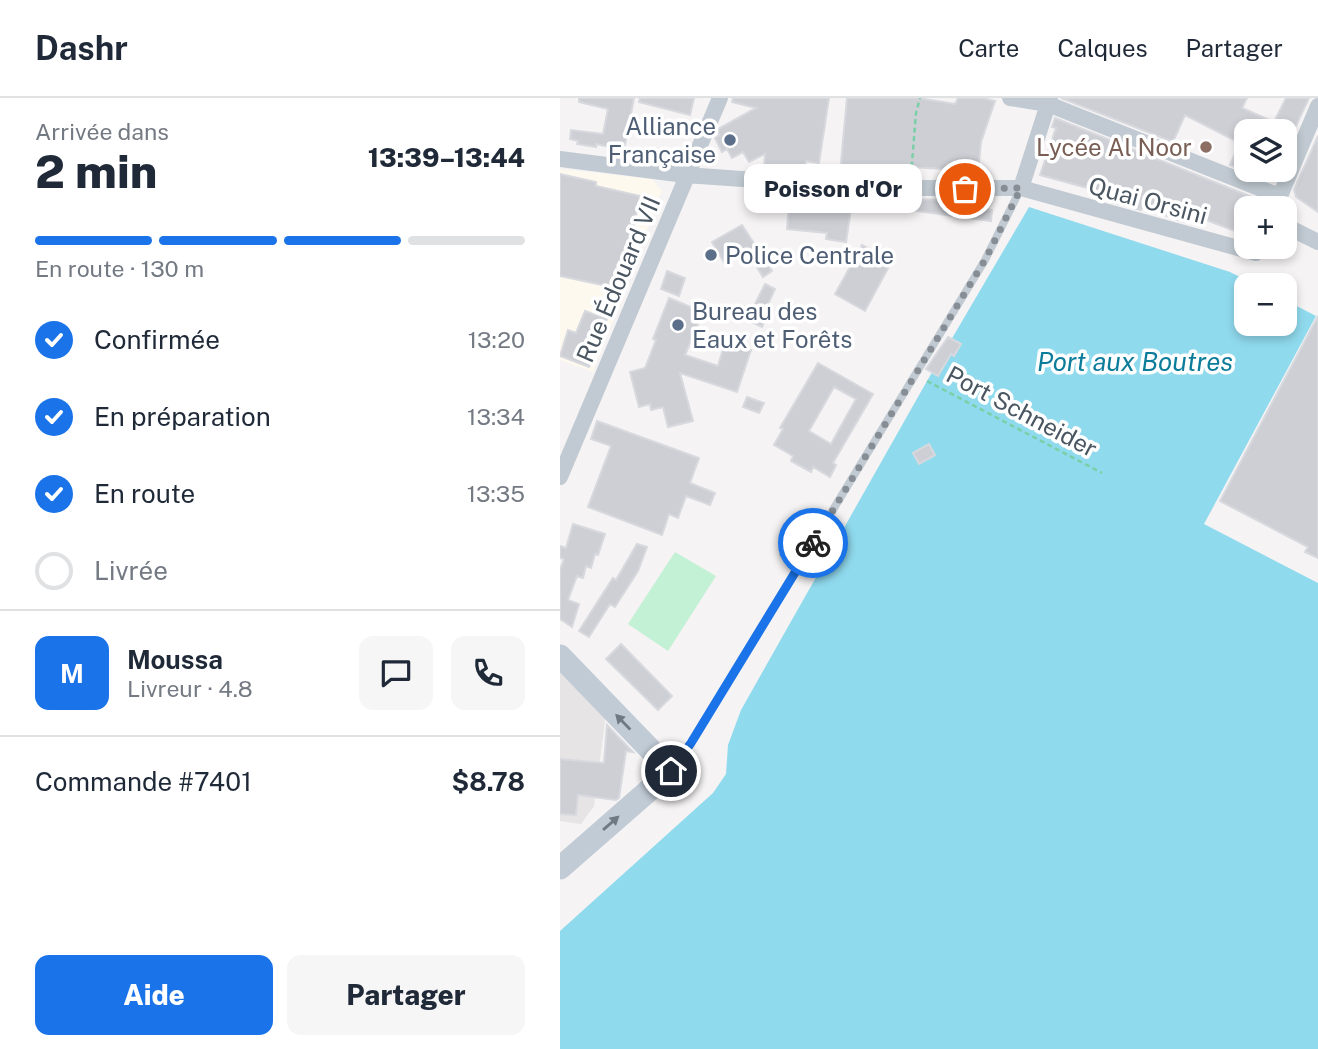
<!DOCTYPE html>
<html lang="fr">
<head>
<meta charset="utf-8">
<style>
  body { margin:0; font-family:"Public Sans",sans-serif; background:#f6f6f7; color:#1f2937; height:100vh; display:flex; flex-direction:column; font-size:26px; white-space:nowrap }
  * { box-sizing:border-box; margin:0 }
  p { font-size:23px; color:#747a83 }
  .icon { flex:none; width:38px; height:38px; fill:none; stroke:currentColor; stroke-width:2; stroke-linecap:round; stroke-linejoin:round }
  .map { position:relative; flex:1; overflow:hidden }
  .sheet { display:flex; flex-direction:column; background:#fff; width:560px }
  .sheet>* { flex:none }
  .fabs { position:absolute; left:674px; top:21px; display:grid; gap:14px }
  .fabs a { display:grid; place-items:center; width:63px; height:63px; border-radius:14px; background:#fff; box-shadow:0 4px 10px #0003; font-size:35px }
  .pin { position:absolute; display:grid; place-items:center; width:60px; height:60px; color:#fff; margin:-30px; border:4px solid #fff; border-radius:50%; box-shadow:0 2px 7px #0007 }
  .courier { position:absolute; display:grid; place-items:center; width:70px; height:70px; margin:-35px; border:5px solid #1a73e8; border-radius:50%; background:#fff; color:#222; box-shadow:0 2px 9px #0007 }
  .bubble { position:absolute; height:49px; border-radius:14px; background:#fff; box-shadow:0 4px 10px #0003; font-size:23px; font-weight:800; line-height:49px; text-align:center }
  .head em { font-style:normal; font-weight:800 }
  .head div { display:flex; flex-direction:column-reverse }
  .head { display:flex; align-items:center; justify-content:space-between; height:119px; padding:0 35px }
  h1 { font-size:46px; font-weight:800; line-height:52px }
  .bar { display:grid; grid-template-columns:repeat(4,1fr); gap:10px 7px; align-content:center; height:84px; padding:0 35px }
  .bar i { height:9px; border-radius:5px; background:#e0e1e3 }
  .bar .selected { background:#1a73e8 }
  .bar p { grid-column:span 4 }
  .line { display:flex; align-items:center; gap:18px; padding:0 35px; border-top:2px solid #e0e1e3 }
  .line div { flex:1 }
  .round { display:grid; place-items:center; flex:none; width:74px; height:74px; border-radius:14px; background:#f6f6f7 }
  ol { padding:0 35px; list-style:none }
  li { display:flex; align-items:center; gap:21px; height:77px }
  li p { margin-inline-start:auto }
  li .icon { padding:7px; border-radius:50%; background:#1a73e8; color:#fff; stroke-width:4 }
  li:last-child { color:#747a83 }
  li i { width:38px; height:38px; border:4px solid #e0e1e3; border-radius:50% }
  .primary-button { display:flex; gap:14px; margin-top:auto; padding:14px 35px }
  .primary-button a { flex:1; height:80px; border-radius:14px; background:#1a73e8; color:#fff; font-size:28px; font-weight:800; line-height:80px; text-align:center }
  .primary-button a+a { background:#f6f6f7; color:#1f2937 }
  header { display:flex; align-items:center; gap:42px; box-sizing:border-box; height:98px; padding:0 35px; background:#fff; border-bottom:2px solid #e0e1e3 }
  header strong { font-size:33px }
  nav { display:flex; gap:38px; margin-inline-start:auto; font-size:24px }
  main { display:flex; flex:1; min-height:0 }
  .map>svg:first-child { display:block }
</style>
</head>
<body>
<header>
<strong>Dashr</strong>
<nav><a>Carte</a><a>Calques</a><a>Partager</a></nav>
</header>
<main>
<section class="sheet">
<div class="head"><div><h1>2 min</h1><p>Arrivée dans</p></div><em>13:39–13:44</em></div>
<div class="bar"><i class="selected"></i><i class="selected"></i><i class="selected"></i><i></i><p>En route · 130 m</p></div>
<ol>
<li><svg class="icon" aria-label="check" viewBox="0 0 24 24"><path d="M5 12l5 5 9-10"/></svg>Confirmée<p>13:20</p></li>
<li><svg class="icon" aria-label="check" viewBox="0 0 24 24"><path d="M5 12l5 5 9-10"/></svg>En préparation<p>13:34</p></li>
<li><svg class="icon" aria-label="check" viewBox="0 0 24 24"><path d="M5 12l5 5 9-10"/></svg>En route<p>13:35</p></li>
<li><i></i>Livrée</li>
</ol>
<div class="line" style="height:126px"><b class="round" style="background:#1a73e8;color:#fff">M</b><div><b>Moussa</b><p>Livreur · 4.8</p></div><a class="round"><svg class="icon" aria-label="chat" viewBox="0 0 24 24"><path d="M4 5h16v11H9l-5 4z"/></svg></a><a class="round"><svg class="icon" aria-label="phone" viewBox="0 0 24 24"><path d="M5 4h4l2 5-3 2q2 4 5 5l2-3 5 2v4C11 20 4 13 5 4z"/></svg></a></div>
<div class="line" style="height:91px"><div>Commande #7401</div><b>$8.78</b></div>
<div class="primary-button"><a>Aide</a><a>Partager</a></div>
</section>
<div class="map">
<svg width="758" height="951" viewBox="0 0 758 951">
  <rect width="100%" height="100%" fill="#f5f3f3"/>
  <path fill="#fdf9ef" d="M 0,71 L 92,81 L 102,93 L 33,274 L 0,262 Z"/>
  <path fill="#e6e4e5" d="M 0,568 L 46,616 L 34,708 L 21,726 L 0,723 Z"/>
  <path fill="#c3f1d5" d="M 115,454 L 156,478 L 108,553 L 68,526 Z"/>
  <path fill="#90daee" d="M 469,109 L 670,174 L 696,187 L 686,187 L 686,226 L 724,226 L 725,202 L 756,218 L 644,426 L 758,485 L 758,951 L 0,951 L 0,833 L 153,695 L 166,676 L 168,647 L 181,612 L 367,283 Z"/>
  <path fill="#cdcfd5" stroke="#d7d9de" stroke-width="2" fill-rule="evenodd" d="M 19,0 L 74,0 L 64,52 L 36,46 L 36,49 L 17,46 L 18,43 L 10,41 L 11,32 L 43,36 L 48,11 L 19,4 Z
    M 80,0 L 134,0 L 130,17 L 79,4 Z
    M 173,0 L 269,0 L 259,65 L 246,63 L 245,73 L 204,69 L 205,56 L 189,64 L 183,54 L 172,60 L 167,51 L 162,54 L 155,40 L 159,37 L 158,31 L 196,10 L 172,4 Z
    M 287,0 L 358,0 L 395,6 L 398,0 L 422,0 L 435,3 L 421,44 L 418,75 L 409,75 L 409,80 L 397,80 L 397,76 L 384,76 L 384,71 L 350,69 L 344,74 L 280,75 Z
    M 501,0 L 687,0 L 682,10 L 714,24 L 726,0 L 749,0 L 736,28 L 732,26 L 730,31 L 735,33 L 686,33 L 686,72 L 714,72 L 708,82 L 670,67 L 680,45 L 625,17 L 613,44 Z
    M 495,20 L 697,101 L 693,110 L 686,110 L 686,129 L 683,136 L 628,115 L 624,124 L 582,109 L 581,112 L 551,104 L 553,97 L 480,77 L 496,30 L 492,29 Z
    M 758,38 L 758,114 L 736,99 L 734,92 Z
    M 0,76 L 36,84 L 36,88 L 80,98 L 61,191 L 0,178 Z
    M 321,101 L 411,102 L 411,110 L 432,112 L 431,123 L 320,108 Z
    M 229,105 L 291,111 L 286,144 L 266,141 L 267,135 L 227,131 Z
    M 182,127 L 212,173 L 203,179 L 187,153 L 165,166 L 152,144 Z
    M 302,147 L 332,163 L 305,213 L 275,196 Z
    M 107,173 L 125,180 L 119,198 L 101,191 Z
    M 205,186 L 215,191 L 203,217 L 207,219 L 202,229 L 178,218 L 184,208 L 192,212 Z
    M 109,200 L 143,214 L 125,257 L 158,268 L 165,244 L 191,252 L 177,294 L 120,275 L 133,323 L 108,329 L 103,309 L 91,312 L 90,306 L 79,309 L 70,274 L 85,270 L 96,242 L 93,241 Z
    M 25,213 L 47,221 L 29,269 L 0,258 L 8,232 L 16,235 Z
    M 758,218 L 758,460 L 745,454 L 748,449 L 660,403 Z
    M 388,239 L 401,246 L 394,258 L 391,256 L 378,278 L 366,271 Z
    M 258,265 L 313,296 L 273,365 L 276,367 L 270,379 L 253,369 L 251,374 L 231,363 L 233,358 L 214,347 L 223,331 L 220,330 ZM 274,289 L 296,301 L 271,346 L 249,333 Z
    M 187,299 L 204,305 L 199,315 L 183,309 Z
    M 37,323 L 139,360 L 130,385 L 155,395 L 150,407 L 126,398 L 118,420 L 109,416 L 102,437 L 28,409 L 51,348 L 31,341 Z
    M 369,346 L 375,357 L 359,366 L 353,355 Z
    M 13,426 L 45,436 L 38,457 L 35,456 L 31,470 L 26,468 L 23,480 L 17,478 L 8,502 L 19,506 L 12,529 L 0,521 L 0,472 L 4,461 L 0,460 L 0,448 L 6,450 Z
    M 236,427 L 247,432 L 231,463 L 220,457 Z
    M 77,446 L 87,449 L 78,473 L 55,509 L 50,506 L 29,539 L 19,533 L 53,480 L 56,482 Z
    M 61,546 L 112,598 L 98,612 L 46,561 Z
    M 47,627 L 73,654 L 66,653 L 59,700 L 56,702 L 18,697 L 16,717 L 0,716 L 0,661 L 44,665 Z"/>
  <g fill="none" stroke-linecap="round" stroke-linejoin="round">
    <path stroke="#7ad0a6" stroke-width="2.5" stroke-dasharray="5 3.5" stroke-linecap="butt" d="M 351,77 L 356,15 L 360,0
      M 367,283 L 542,375"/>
    <path stroke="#c1cad2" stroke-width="8" d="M 113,670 L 131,645 L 425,162 L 461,90"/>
    <path stroke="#c1cad2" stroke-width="16" d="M 450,0 L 488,6 L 719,98
      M 0,61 L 125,77 L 310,90 L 461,90 L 696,155 L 698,149
      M 461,90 L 490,0
      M 715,110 L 758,8
      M 724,127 L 758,144
      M 0,379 L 160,0"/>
    <path stroke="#c1cbd6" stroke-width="23" d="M 0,558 L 111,673 L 0,770"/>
  </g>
  <defs><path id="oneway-solid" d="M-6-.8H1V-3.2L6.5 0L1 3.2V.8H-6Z" transform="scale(1.75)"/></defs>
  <g fill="#6e7984">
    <use href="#oneway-solid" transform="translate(63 624) rotate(-134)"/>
    <use href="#oneway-solid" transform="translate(51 725) rotate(-41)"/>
  </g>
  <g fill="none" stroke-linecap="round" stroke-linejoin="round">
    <path stroke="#868d94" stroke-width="7" stroke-dasharray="0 12.6" d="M 253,445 L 425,162 L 461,90 L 405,91"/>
    <path stroke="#1a73e8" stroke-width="9" d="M 111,673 L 131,645 L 253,445"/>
  </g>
  <g fill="#5c6f8a" stroke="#fff" stroke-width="2.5">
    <circle cx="170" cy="42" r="7"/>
    <circle cx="151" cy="157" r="7"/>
    <circle cx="118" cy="227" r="7"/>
  </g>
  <circle fill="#8d6e63" stroke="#fff" stroke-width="2.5" cx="646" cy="49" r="7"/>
  <g text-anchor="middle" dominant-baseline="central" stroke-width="7" stroke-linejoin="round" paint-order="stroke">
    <g font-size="24" fill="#4e5e75" stroke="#fff" text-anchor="start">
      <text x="156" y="28" text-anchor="end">Alliance<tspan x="156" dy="28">Française</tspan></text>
      <text x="165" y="157">Police Centrale</text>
      <text x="132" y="213">Bureau des<tspan x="132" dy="28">Eaux et Forêts</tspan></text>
    </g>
    <g font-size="24" fill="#785e54" stroke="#fff" text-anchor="end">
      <text x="632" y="49">Lycée Al Noor</text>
    </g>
    <g font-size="24" fill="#4a5661" stroke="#fff">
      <text transform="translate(588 102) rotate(15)">Quai Orsini</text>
      <text transform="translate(58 181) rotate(-67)">Rue Édouard VII</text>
      <text transform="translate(462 313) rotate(28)">Port Schneider</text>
    </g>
    <g font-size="26" font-style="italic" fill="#0c7c9b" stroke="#fff">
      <text x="575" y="263">Port aux Boutres</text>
    </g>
  </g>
</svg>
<div class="fabs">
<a><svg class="icon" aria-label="layers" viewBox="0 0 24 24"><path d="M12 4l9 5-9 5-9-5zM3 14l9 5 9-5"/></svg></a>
<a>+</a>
<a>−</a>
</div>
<div class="pin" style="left:405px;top:91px;background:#ea580c"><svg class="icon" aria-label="bag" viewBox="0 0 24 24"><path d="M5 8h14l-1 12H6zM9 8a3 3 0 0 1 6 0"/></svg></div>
<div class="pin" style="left:111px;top:673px;background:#1f2937"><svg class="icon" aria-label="home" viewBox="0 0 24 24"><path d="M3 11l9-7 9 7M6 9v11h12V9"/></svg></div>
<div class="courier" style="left:253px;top:445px"><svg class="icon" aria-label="bike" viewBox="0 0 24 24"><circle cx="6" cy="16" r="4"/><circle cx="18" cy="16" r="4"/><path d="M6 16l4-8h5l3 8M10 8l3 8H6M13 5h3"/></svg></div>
<div class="bubble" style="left:184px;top:66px;width:178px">Poisson d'Or</div>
</div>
</main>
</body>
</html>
